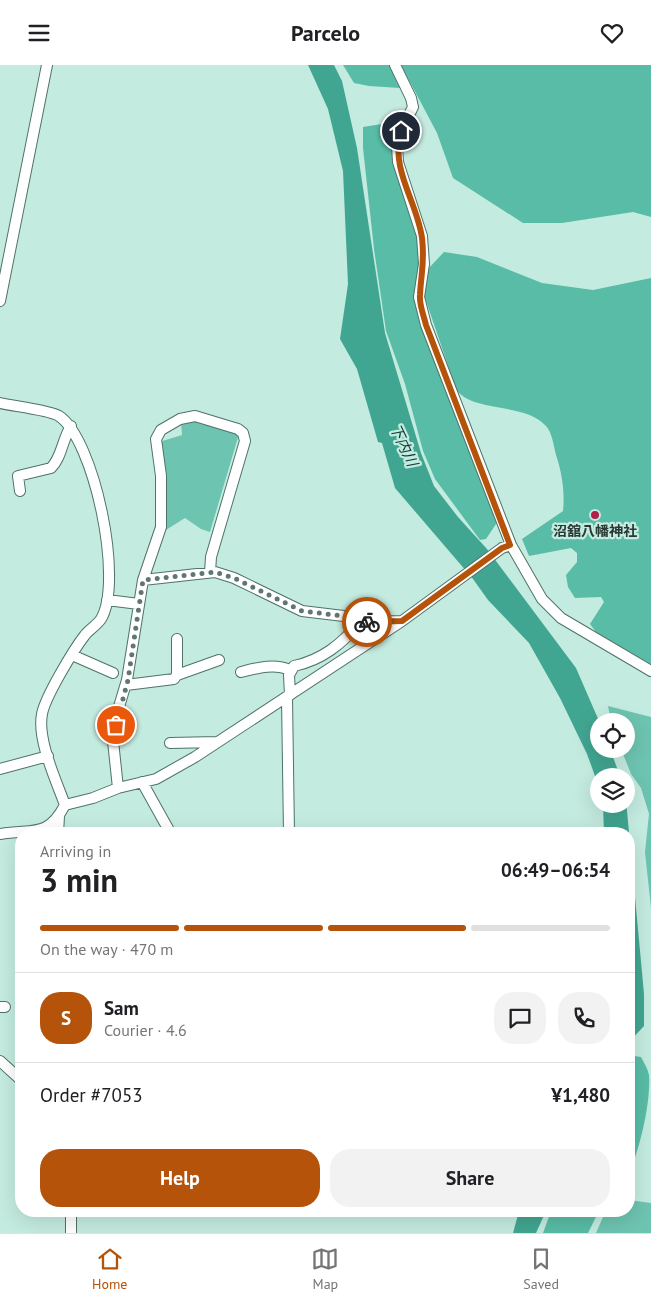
<!DOCTYPE html>
<html lang="en">
<head>
<meta charset="utf-8">
<style>
  body { margin:0; font-family:"PT Sans","Noto Sans JP",sans-serif; background:#f2f2f2; color:#202124; height:100vh; display:flex; flex-direction:column; font-size:19px; white-space:nowrap }
  * { box-sizing:border-box; margin:0 }
  p { font-size:16px; color:#757577 }
  .icon { flex:none; width:28px; height:28px; fill:none; stroke:currentColor; stroke-width:2; stroke-linecap:round; stroke-linejoin:round }
  .map { position:relative; flex:1; overflow:hidden }
  .drawer { position:absolute; left:15px; top:762px; width:620px; height:390px; display:flex; flex-direction:column; background:#fff; border-radius:20px; box-shadow:0 5px 20px #0002 }
  .drawer>* { flex:none }
  .buttons { position:absolute; left:590px; top:648px; display:grid; gap:10px }
  .buttons a { display:grid; place-items:center; width:45px; height:45px; border-radius:50%; background:#fff; box-shadow:0 5px 20px #0002; font-size:25px }
  .pin { position:absolute; display:grid; place-items:center; width:42px; height:42px; color:#fff; margin:-21px; border:2px solid #fff; border-radius:50%; box-shadow:0 1px 5px #0007 }
  .courier { position:absolute; display:grid; place-items:center; width:50px; height:50px; margin:-25px; border:4px solid #b45309; border-radius:50%; background:#fff; color:#222; box-shadow:0 1px 6px #0007 }
  .headline em { font-style:normal; font-weight:600 }
  .headline div { display:flex; flex-direction:column-reverse }
  .headline { display:flex; align-items:center; justify-content:space-between; height:85px; padding:0 25px }
  h1 { font-size:32px; font-weight:600; line-height:38px }
  .bar { display:grid; grid-template-columns:repeat(4,1fr); gap:8px 5px; align-content:center; height:60px; padding:0 25px }
  .bar i { height:6px; border-radius:4px; background:#e0e0e0 }
  .bar .on { background:#b45309 }
  .bar p { grid-column:span 4 }
  .line { display:flex; align-items:center; gap:12px; padding:0 25px; border-top:1px solid #e0e0e0 }
  .line div { flex:1 }
  .round { display:grid; place-items:center; flex:none; width:52px; height:52px; border-radius:20px; background:#f2f2f2 }
  .primary-button { display:flex; gap:10px; margin-top:auto; padding:10px 25px }
  .primary-button a { flex:1; height:58px; border-radius:20px; background:#b45309; color:#fff; font-size:20px; font-weight:600; line-height:58px; text-align:center }
  .primary-button a+a { background:#f2f2f2; color:#202124 }
  header { display:flex; justify-content:space-between; align-items:center; height:65px; padding:0 25px; background:#fff; font-size:22px; font-weight:600 }
  .tab-bar { display:flex; justify-content:space-around; align-items:center; height:70px; border-top:1px solid #e0e0e0; background:#fff; font-size:14px; color:#757577 }
  .tab-bar a { display:grid; justify-items:center; gap:2px }
  .tab-bar .on { color:#b45309 }
  .map>svg:first-child { display:block }
</style>
</head>
<body>
<header><svg class="icon" aria-label="menu" viewBox="0 0 24 24"><path d="M4 6h16M4 12h16M4 18h16"/></svg>Parcelo<svg class="icon" aria-label="heart" viewBox="0 0 24 24"><path d="M12 20l-8-8c-3-5 5-10 8-4 3-6 11-1 8 4z"/></svg></header>
<div class="map">
<svg width="651" height="1168" viewBox="0 0 651 1168">
  <rect width="100%" height="100%" fill="#c4ebe0"/>
  <path fill="#6dc4b0" d="M 196,355 L 239,369 L 210,467 L 201,464 L 185,453 L 161,468 L 159,377 L 182,370 L 181,358 Z
    M 608,641 L 651,652 L 651,843 L 645,787 L 649,749 L 641,723 L 631,709 L 621,684 L 626,684 L 626,656 L 611,656 Z
    M 629,1135 L 651,1138 L 651,1168 L 596,1168 L 603,1152 L 609,1146 L 629,1146 Z"/>
  <path fill="#59bca6" d="M 343,0 L 391,0 L 400,17 L 400,23 L 369,21 L 354,18 Z
    M 401,0 L 651,0 L 651,152 L 633,147 L 562,158 L 523,158 L 453,113 L 437,68 Z
    M 388,58 L 396,63 L 395,72 L 419,171 L 420,200 L 415,232 L 498,456 L 486,474 L 480,475 L 435,414 L 423,386 L 405,319 L 386,266 L 374,184 L 363,83 L 363,62 Z
    M 444,187 L 477,192 L 542,218 L 593,225 L 651,213 L 651,599 L 596,567 L 590,559 L 604,537 L 601,532 L 575,533 L 568,522 L 566,510 L 577,497 L 577,488 L 571,483 L 529,491 L 522,474 L 563,446 C 565,427 562,408 556,390 C 554,382 552,367 546,361 C 526,337 471,348 456,324 L 424,230 L 427,205 Z
    M 634,991 L 641,992 C 644,998 648,1004 649,1010 C 651,1037 640,1083 629,1109 L 629,997 Z
    M 551,1146 L 599,1146 L 588,1168 L 543,1168 Z"/>
  <path fill="#41a691" d="M 308,0 L 334,0 L 342,16 L 357,83 L 385,268 L 421,388 L 434,421 L 458,452 L 487,484 L 576,603 L 599,656 L 599,684 L 610,684 L 620,711 L 599,711 L 599,722 L 587,689 L 560,633 L 529,578 L 488,535 L 473,514 L 395,423 L 382,378 L 378,377 L 357,304 L 340,274 L 348,219 L 343,106 L 328,44 Z
    M 626,735 L 644,929 L 644,961 L 629,977 L 629,769 L 604,769 L 603,739 L 626,739 Z
    M 519,1146 L 546,1146 L 536,1168 L 513,1168 Z"/>
  <g fill="none" stroke-linecap="round" stroke-linejoin="round">
    <defs>
      <path id="minor" d="M 395,0 L 411,33 L 413,42 L 401,66 L 397,80 L 398,97 L 422,171 L 424,199 L 419,232 L 426,260 L 511,480 L 542,534 L 561,553 L 651,606
        M 0,236 L 47,0
        M 0,338 C 13,341 50,345 59,351 C 94,374 124,516 101,554 C 97,560 90,564 85,570 C 74,584 45,632 42,649 C 37,675 56,715 65,740 C 47,774 32,763 0,769
        M 20,426 L 18,411 L 51,403 C 62,392 62,375 71,361
        M 143,515 L 215,507 L 234,513 L 302,546 L 352,552 L 360,557 L 401,556
        M 107,535 L 139,539
        M 72,590 L 113,608
        M 241,607 C 257,603 274,598 290,605
        M 177,610 L 219,595
        M 126,620 L 174,614 L 177,610 L 177,574
        M 290,630 L 289,610 L 294,601 C 322,595 342,579 360,557
        M 287,633 L 289,769
        M 170,678 L 217,677
        M 0,704 L 48,691
        M 142,717 L 171,769
        M 118,723 L 113,676 L 118,645 L 127,615 L 143,515 L 161,462 L 161,411 L 156,374 L 161,365 L 180,354 L 195,351 L 238,364 L 243,368 L 245,376 L 211,492 L 210,507
        M 65,740 L 93,733 L 118,723 L 156,714 L 195,692 L 402,556 L 502,483 L 511,480
        M 58,769 L 59,751
        M 0,942 L 5,942
        M 0,996 L 21,1015
        M 71,1168 L 71,1146"/>
    </defs>
    <use href="#minor" stroke="#4f7269" stroke-width="12"/>
    <use href="#minor" stroke="#fff" stroke-width="10"/>
  </g>
  <g fill="none" stroke-linecap="round" stroke-linejoin="round">
    <path stroke="#5f7770" stroke-width="5" stroke-dasharray="0 9" d="M 116,660 L 128,615 L 143,515 L 215,507 L 234,513 L 302,546 L 352,552 L 360,557 L 367,557"/>
    <path stroke="#b45309" stroke-width="6" d="M 367,557 L 402,556 L 502,483 L 510,480 L 426,260 C 424,251 419,240 420,230 C 421,208 425,197 422,173 C 417,136 390,105 401,66"/>
  </g>
  <circle fill="#b11f4a" stroke="#c4ebe0" stroke-width="2" cx="595" cy="450" r="5"/>
  <g text-anchor="middle" dominant-baseline="central" stroke-width="4.5" stroke-linejoin="round" paint-order="stroke">
    <g font-size="14" font-weight="bold" fill="#293834" stroke="#c4ebe0">
      <text x="595" y="466">沼舘八幡神社</text>
    </g>
    <g font-size="15" font-style="italic" fill="#0b3a31" stroke="#c4ebe0">
      <text transform="translate(404 380) rotate(65)">下内川</text>
    </g>
  </g>
</svg>
<div class="buttons">
<a><svg class="icon" aria-label="locate" viewBox="0 0 24 24"><circle cx="12" cy="12" r="6"/><path d="M12 2v4M12 18v4M2 12h4M18 12h4"/></svg></a>
<a><svg class="icon" aria-label="layers" viewBox="0 0 24 24"><path d="M12 4l9 5-9 5-9-5zM3 14l9 5 9-5"/></svg></a>
</div>
<div class="pin" style="left:116px;top:660px;background:#ea580c"><svg class="icon" aria-label="bag" viewBox="0 0 24 24"><path d="M5 8h14l-1 12H6zM9 8a3 3 0 0 1 6 0"/></svg></div>
<div class="pin" style="left:401px;top:66px;background:#1f2937"><svg class="icon" aria-label="home" viewBox="0 0 24 24"><path d="M3 11l9-7 9 7M6 9v11h12V9"/></svg></div>
<div class="courier" style="left:367px;top:557px"><svg class="icon" aria-label="bike" viewBox="0 0 24 24"><circle cx="6" cy="16" r="4"/><circle cx="18" cy="16" r="4"/><path d="M6 16l4-8h5l3 8M10 8l3 8H6M13 5h3"/></svg></div>
<section class="drawer">
<div class="headline"><div><h1>3 min</h1><p>Arriving in</p></div><em>06:49–06:54</em></div>
<div class="bar"><i class="on"></i><i class="on"></i><i class="on"></i><i></i><p>On the way · 470 m</p></div>
<div class="line" style="height:90px"><b class="round" style="background:#b45309;color:#fff">S</b><div><b>Sam</b><p>Courier · 4.6</p></div><a class="round"><svg class="icon" aria-label="chat" viewBox="0 0 24 24"><path d="M4 5h16v11H9l-5 4z"/></svg></a><a class="round"><svg class="icon" aria-label="phone" viewBox="0 0 24 24"><path d="M5 4h4l2 5-3 2q2 4 5 5l2-3 5 2v4C11 20 4 13 5 4z"/></svg></a></div>
<div class="line" style="height:65px"><div>Order #7053</div><b>¥1,480</b></div>
<div class="primary-button"><a>Help</a><a>Share</a></div>
</section>
</div>
<nav class="tab-bar">
<a class="on"><svg class="icon" aria-label="home" viewBox="0 0 24 24"><path d="M3 11l9-7 9 7M6 9v11h12V9"/></svg>Home</a>
<a><svg class="icon" aria-label="map" viewBox="0 0 24 24"><path d="M3 6l6-2 6 2 6-2v14l-6 2-6-2-6 2zM9 4v14M15 6v14"/></svg>Map</a>
<a><svg class="icon" aria-label="saved" viewBox="0 0 24 24"><path d="M7 4h10v16l-5-4-5 4z"/></svg>Saved</a>
</nav>
</body>
</html>
